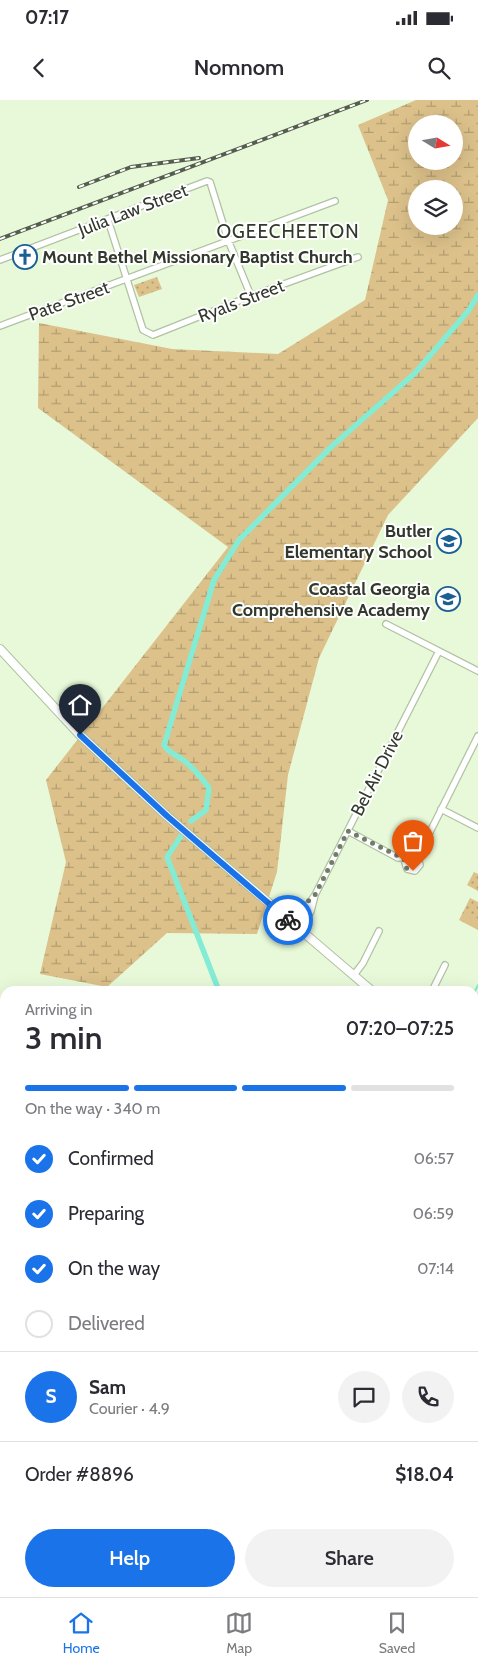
<!DOCTYPE html>
<html lang="en">
<head>
<meta charset="utf-8">
<style>
  body { margin:0; font-family:Cabin,sans-serif; background:#f2f2f3; color:#2b2b33; height:100vh; display:flex; flex-direction:column; font-size:19px; white-space:nowrap }
  * { box-sizing:border-box; margin:0 }
  p { font-size:16px; color:#7c7c81 }
  .icon { flex:none; width:28px; height:28px; fill:none; stroke:currentColor; stroke-width:2; stroke-linecap:round; stroke-linejoin:round }
  .map { position:relative; flex:1; overflow:hidden }
  .side { position:absolute; left:0px; top:886px; width:479px; height:611px; display:flex; flex-direction:column; background:#fff; border-radius:15px 15px 0 0; box-shadow:0 5px 20px #0002 }
  .side>* { flex:none }
  .needle { width:32px; rotate:101deg }
  .buttons { position:absolute; left:408px; top:15px; display:grid; gap:10px }
  .buttons a { display:grid; place-items:center; width:55px; height:55px; border-radius:50%; background:#fff; box-shadow:0 5px 20px #0002; font-size:25px }
  .pin { position:absolute; display:grid; place-items:center; width:42px; height:42px; color:#fff; margin:-51px -21px; border-radius:50% 50% 50% 0; rotate:-45deg; box-shadow:0 0 5px #0007 }
  .pin .icon { rotate:45deg }
  .courier { position:absolute; display:grid; place-items:center; width:50px; height:50px; margin:-25px; border:4px solid #1a73e8; border-radius:50%; background:#fff; color:#222; box-shadow:0 1px 6px #0007 }
  .head em { font-style:normal; font-weight:600 }
  .head div { display:flex; flex-direction:column-reverse }
  .head { display:flex; align-items:center; justify-content:space-between; height:85px; padding:0 25px }
  h1 { font-size:32px; font-weight:600; line-height:38px }
  .bar { display:grid; grid-template-columns:repeat(4,1fr); gap:8px 5px; align-content:center; height:60px; padding:0 25px }
  .bar i { height:6px; border-radius:4px; background:#e1e1e2 }
  .bar .selected { background:#1a73e8 }
  .bar p { grid-column:span 4 }
  .line { display:flex; align-items:center; gap:12px; padding:0 25px; border-top:1px solid #e1e1e2 }
  .line div { flex:1 }
  .round { display:grid; place-items:center; flex:none; width:52px; height:52px; border-radius:26px; background:#f2f2f3 }
  ol { padding:0 25px; list-style:none }
  li { display:flex; align-items:center; gap:15px; height:55px }
  li p { margin-inline-start:auto }
  li .icon { padding:5px; border-radius:50%; background:#1a73e8; color:#fff; stroke-width:4 }
  li:last-child { color:#7c7c81 }
  li i { width:28px; height:28px; border:2px solid #e1e1e2; border-radius:50% }
  .button { display:flex; gap:10px; margin-top:auto; padding:10px 25px }
  .button a { flex:1; height:58px; border-radius:30px; background:#1a73e8; color:#fff; font-size:20px; font-weight:600; line-height:58px; text-align:center }
  .button a+a { background:#f2f2f3; color:#2b2b33 }
  .status { display:flex; justify-content:space-between; align-items:center; height:35px; padding:0 25px; background:#fff; direction:ltr }
  .status svg { height:14px; fill:currentColor }
  header { display:flex; justify-content:space-between; align-items:center; height:65px; padding:0 25px; background:#fff; font-size:22px; font-weight:600 }
  .tabs { display:flex; justify-content:space-around; align-items:center; height:70px; border-top:1px solid #e1e1e2; background:#fff; font-size:14px; color:#7c7c81 }
  .tabs a { display:grid; justify-items:center; gap:2px }
  .tabs .selected { color:#1a73e8 }
  .map>svg:first-child { display:block }
</style>
</head>
<body>
<div class="status"><b>07:17</b><svg viewBox="0 0 49 12"><path d="M0 12V9h3v3zM5 12V6h3v6zM10 12V3h3v9zM15 12V0h3v12zM26 1h20v11H26zM47 4h2v5h-2z"/></svg></div>
<header><svg class="icon" aria-label="back" viewBox="0 0 24 24"><path d="M15 5l-7 7 7 7"/></svg>Nomnom<svg class="icon" aria-label="search" viewBox="0 0 24 24"><circle cx="10" cy="10" r="6"/><path d="M15 15l6 6"/></svg></header>
<div class="map">
<svg width="478" height="1497" viewBox="0 0 478 1497">
  <defs>
    <pattern id="grass-dots" width="8" height="8" patternUnits="userSpaceOnUse" patternTransform="scale(1.25)"><rect width="8" height="8" fill="#dcc18a"/><path d="M2 2h.1M6 6h.1" fill="none" stroke="#b39e71" stroke-width="1.8" stroke-linecap="round"/></pattern>
    <pattern id="wetland-marsh" width="20" height="14" patternUnits="userSpaceOnUse" patternTransform="scale(1.25)"><rect width="20" height="14" fill="#dcc18a"/><path d="M1 5h8M5 5V1M11 12h8M15 12V8" fill="none" stroke="#b39e71"/></pattern>
    <pattern id="cemetery-stones" width="16" height="16" patternUnits="userSpaceOnUse" patternTransform="scale(1.25)"><rect width="16" height="16" fill="#dcc18a"/><path d="M2 7V4a2 2 0 0 1 4 0v3zM10 15v-3a2 2 0 0 1 4 0v3z" fill="#b39e71"/></pattern>
  </defs>
  <rect width="100%" height="100%" fill="#e7f9d9"/>
  <path fill="url(#grass-dots)" d="M 157,177 L 162,189 L 139,197 L 134,185 Z
    M 474,772 L 478,774 L 478,791 L 467,785 Z
    M 470,798 L 478,802 L 478,830 L 459,820 Z
    M 474,1025 L 478,1027 L 478,1143 L 474,1141 Z"/>
  <path fill="url(#wetland-marsh)" fill-rule="evenodd" d="M 416,0 L 478,0 L 478,318 L 388,415 L 319,558 L 288,675 L 277,772 L 257,834 L 167,833 L 107,887 L 40,874 L 66,762 L 46,680 L 228,447 L 38,308 L 39,223 L 172,249 L 278,254 L 365,200 L 388,100 L 358,25 ZM 416,24 L 454,24 L 454,61 L 416,61 ZM 416,89 L 454,89 L 454,126 L 416,126 Z"/>
  <path fill="url(#cemetery-stones)" d="M 0,921 L 5,921 L 5,1185 L 0,1175 Z
    M 405,1492 L 407,1497 L 161,1497 L 158,1493 Z"/>
  <path fill="#dcc18a" d="M 467,813 L 478,819 L 478,829 L 463,821 Z"/>
  <g fill="none" stroke-linecap="round" stroke-linejoin="round">
    <path stroke="#84ecd5" stroke-width="2" d="M 474,893 L 478,885
      M 474,905 L 478,908
      M 0,916 L 5,917"/>
    <path stroke="#84ecd5" stroke-width="5.5" d="M 191,721 L 206,710 L 209,688 C 201,677 194,668 183,660 C 177,655 168,653 164,645 L 214,480 L 239,440 L 331,347 L 415,273 L 469,210 L 478,195
      M 181,736 L 167,757 L 219,891
      M 474,1071 L 478,1079"/>
    <defs>
      <path id="street" d="M 108,120 L 143,230 L 153,235 L 251,196 L 358,157
        M 0,160 L 207,81 L 210,82 L 228,140 L 251,196
        M 0,226 L 335,101
        M 386,524 L 478,571
        M 441,709 L 478,728
        M 348,731 L 398,758 L 414,756 L 422,748 L 478,636
        M 404,759 L 407,769 L 415,771 L 420,765 L 417,754
        M 293,825 L 315,795
        M 300,831 L 311,811 L 315,795 L 439,551
        M 354,875 L 363,863 L 379,831
        M 432,891 L 445,865
        M 474,942 L 478,934
        M 0,1187 L 5,1197
        M 0,1362 L 5,1360
        M 0,1424 L 5,1422
        M 153,1492 L 155,1497
        M 291,1492 L 294,1497
        M 112,1497 L 121,1492"/>
      <path id="secondary" d="M 0,549 L 80,635 L 167,716 L 372,891
        M 474,981 L 478,985
        M 0,1449 L 5,1458
        M 23,1492 L 26,1497"/>
    </defs>
    <use href="#street" stroke="#b0c2a3" stroke-width="8"/>
    <use href="#secondary" stroke="#b0c2a3" stroke-width="10"/>
    <use href="#street" stroke="#fff" stroke-width="5.5"/>
    <use href="#secondary" stroke="#fff" stroke-width="8"/>
    <defs>
      <path id="rail" d="M 79,87 L 131,67 L 199,58
        M 0,139 L 367,0"/>
    </defs>
    <use href="#rail" stroke="#555e4d" stroke-width="4"/>
    <use href="#rail" stroke="#fff" stroke-width="2" stroke-dasharray="5.5" stroke-linecap="butt"/>
  </g>
  <g fill="none" stroke-linecap="round" stroke-linejoin="round">
    <path stroke="#717c69" stroke-width="5" stroke-dasharray="0 9" d="M 288,820 L 293,825 L 309,800 L 315,795 L 348,731 L 404,759 L 406,768 L 413,771"/>
    <path stroke="#1a73e8" stroke-width="6" d="M 80,635 L 167,716 L 288,820"/>
  </g>
  <defs>
    <symbol id="church-ring" viewBox="-11 -11 22 22"><circle r="9.5" fill="#fff" stroke="#1b6094" stroke-width="1.5"/><path d="M-1.2-6h2.4v3.5h3.3v2.4h-3.3V6h-2.4V-.1h-3.3v-2.4h3.3Z" fill="#1b6094"/></symbol>
    <symbol id="school-ring" viewBox="-11 -11 22 22"><circle r="9.5" fill="#fff" stroke="#1b6094" stroke-width="1.5"/><path d="M0-5L7-2L0 1L-7-2ZM-4 1L0 2.5L4 1V4Q0 6-4 4Z" fill="#1b6094"/></symbol>
  </defs>
  <g fill-rule="evenodd">
    <use href="#church-ring" x="11" y="143" width="28" height="28"/>
    <use href="#school-ring" x="435" y="427" width="28" height="28"/>
    <use href="#school-ring" x="434" y="485" width="28" height="28"/>
  </g>
  <g text-anchor="middle" dominant-baseline="central" stroke-width="4" stroke-linejoin="round" paint-order="stroke">
    <g font-size="18" fill="#32392c" stroke="#fff">
      <text transform="translate(133 110) rotate(-21)">Julia Law Street</text>
      <text transform="translate(69 201) rotate(-20)">Pate Street</text>
      <text transform="translate(241 201) rotate(-21)">Ryals Street</text>
      <text transform="translate(377 673) rotate(-63)">Bel Air Drive</text>
    </g>
    <g font-size="18" font-weight="bold" fill="#32392c" stroke="#fff" text-anchor="end">
      <text x="42" y="157" text-anchor="start">Mount Bethel Missionary Baptist Church</text>
      <text x="432" y="431">Butler<tspan x="432" dy="21">Elementary School</tspan></text>
      <text x="430" y="489">Coastal Georgia<tspan x="430" dy="21">Comprehensive Academy</tspan></text>
    </g>
    <g font-size="19" letter-spacing="1" fill="#32392c" stroke="#fff">
      <text x="288" y="131">OGEECHEETON</text>
    </g>
  </g>
</svg>
<div class="buttons">
<a><svg class="needle" viewBox="-14 -14 28 28"><path d="M0-13l5 13h-10z" fill="#e53935"/><path d="M0 13l5-13h-10z" fill="#7c7c81"/></svg></a>
<a><svg class="icon" aria-label="layers" viewBox="0 0 24 24"><path d="M12 4l9 5-9 5-9-5zM3 14l9 5 9-5"/></svg></a>
</div>
<div class="pin" style="left:413px;top:771px;background:#ea580c"><svg class="icon" aria-label="bag" viewBox="0 0 24 24"><path d="M5 8h14l-1 12H6zM9 8a3 3 0 0 1 6 0"/></svg></div>
<div class="pin" style="left:80px;top:635px;background:#1f2937"><svg class="icon" aria-label="home" viewBox="0 0 24 24"><path d="M3 11l9-7 9 7M6 9v11h12V9"/></svg></div>
<div class="courier" style="left:288px;top:820px"><svg class="icon" aria-label="bike" viewBox="0 0 24 24"><circle cx="6" cy="16" r="4"/><circle cx="18" cy="16" r="4"/><path d="M6 16l4-8h5l3 8M10 8l3 8H6M13 5h3"/></svg></div>
<section class="side">
<div class="head"><div><h1>3 min</h1><p>Arriving in</p></div><em>07:20–07:25</em></div>
<div class="bar"><i class="selected"></i><i class="selected"></i><i class="selected"></i><i></i><p>On the way · 340 m</p></div>
<ol>
<li><svg class="icon" aria-label="check" viewBox="0 0 24 24"><path d="M5 12l5 5 9-10"/></svg>Confirmed<p>06:57</p></li>
<li><svg class="icon" aria-label="check" viewBox="0 0 24 24"><path d="M5 12l5 5 9-10"/></svg>Preparing<p>06:59</p></li>
<li><svg class="icon" aria-label="check" viewBox="0 0 24 24"><path d="M5 12l5 5 9-10"/></svg>On the way<p>07:14</p></li>
<li><i></i>Delivered</li>
</ol>
<div class="line" style="height:90px"><b class="round" style="background:#1a73e8;color:#fff">S</b><div><b>Sam</b><p>Courier · 4.9</p></div><a class="round"><svg class="icon" aria-label="chat" viewBox="0 0 24 24"><path d="M4 5h16v11H9l-5 4z"/></svg></a><a class="round"><svg class="icon" aria-label="phone" viewBox="0 0 24 24"><path d="M5 4h4l2 5-3 2q2 4 5 5l2-3 5 2v4C11 20 4 13 5 4z"/></svg></a></div>
<div class="line" style="height:65px"><div>Order #8896</div><b>$18.04</b></div>
<div class="button"><a>Help</a><a>Share</a></div>
</section>
</div>
<nav class="tabs">
<a class="selected"><svg class="icon" aria-label="home" viewBox="0 0 24 24"><path d="M3 11l9-7 9 7M6 9v11h12V9"/></svg>Home</a>
<a><svg class="icon" aria-label="map" viewBox="0 0 24 24"><path d="M3 6l6-2 6 2 6-2v14l-6 2-6-2-6 2zM9 4v14M15 6v14"/></svg>Map</a>
<a><svg class="icon" aria-label="saved" viewBox="0 0 24 24"><path d="M7 4h10v16l-5-4-5 4z"/></svg>Saved</a>
</nav>
</body>
</html>
